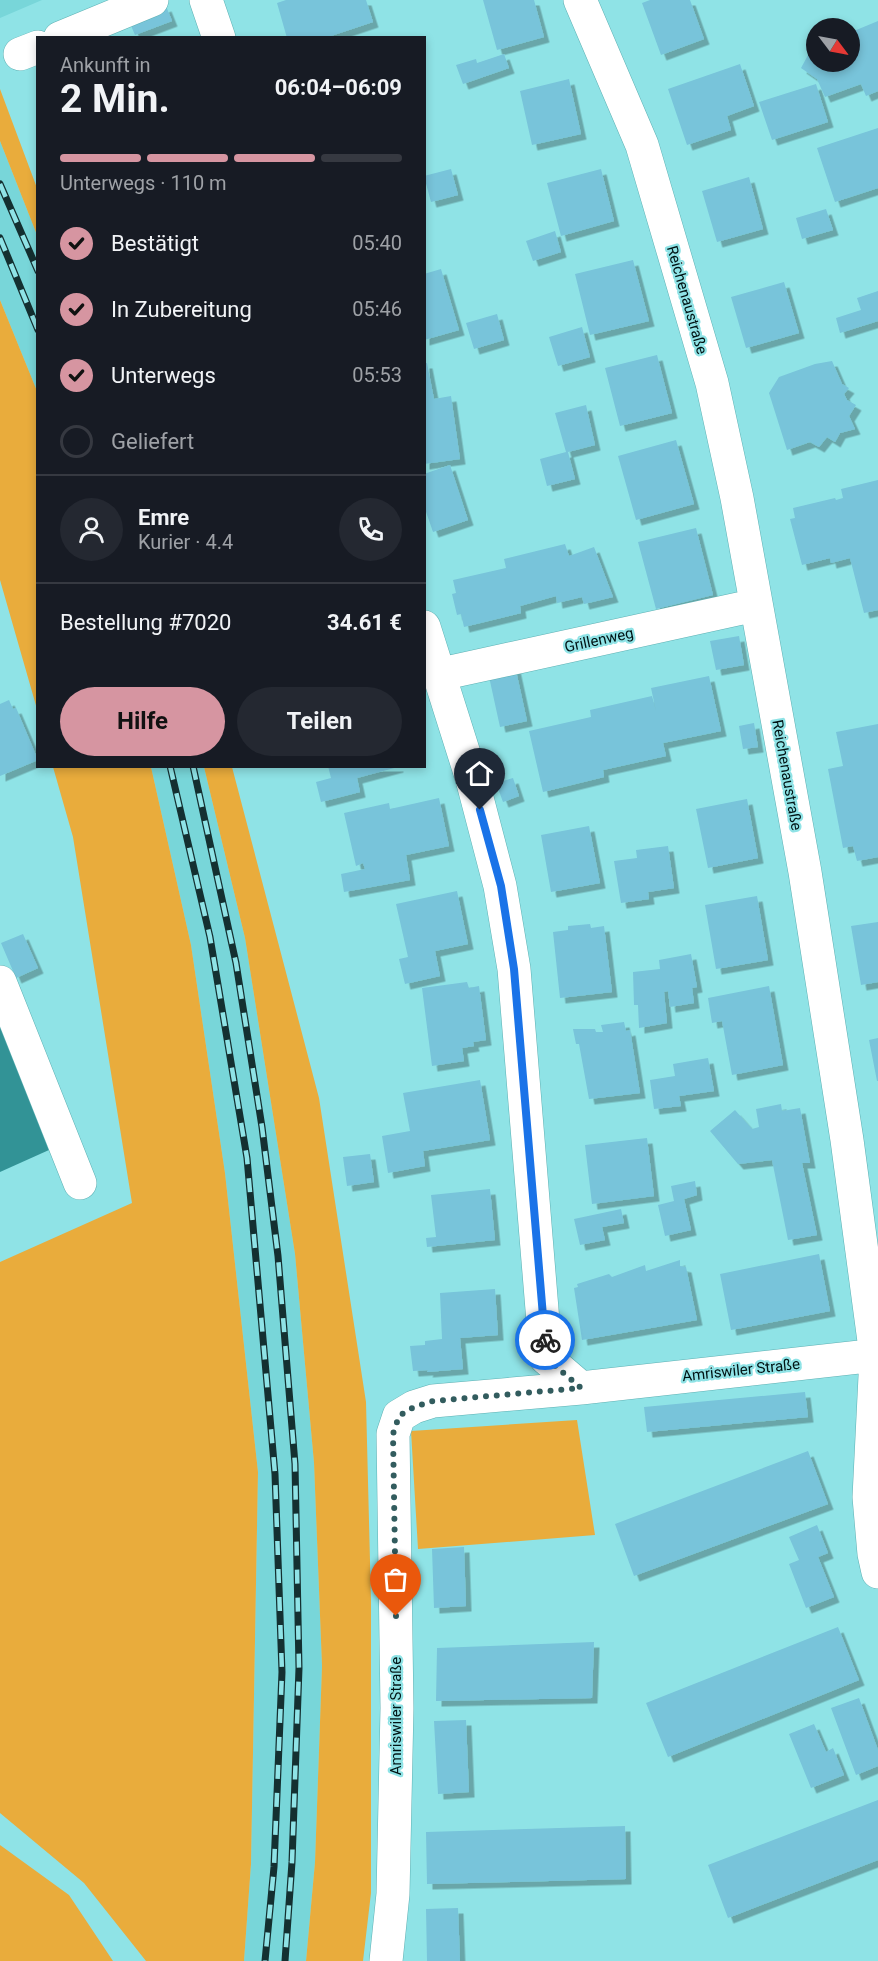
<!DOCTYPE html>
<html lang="de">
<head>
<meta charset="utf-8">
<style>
  body { margin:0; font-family:Roboto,sans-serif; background:#242831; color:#f1f3f6; height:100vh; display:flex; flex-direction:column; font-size:22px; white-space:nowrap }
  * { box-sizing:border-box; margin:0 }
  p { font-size:20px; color:#9ea1a6 }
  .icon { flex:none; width:33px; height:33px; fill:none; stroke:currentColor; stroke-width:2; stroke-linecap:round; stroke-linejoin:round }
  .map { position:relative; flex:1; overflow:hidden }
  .sheet { position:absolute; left:36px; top:36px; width:390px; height:732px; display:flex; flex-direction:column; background:#171b24; border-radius:0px; box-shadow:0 3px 9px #0003 }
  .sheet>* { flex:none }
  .needle { width:39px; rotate:122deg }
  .controls { position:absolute; left:806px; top:18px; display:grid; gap:12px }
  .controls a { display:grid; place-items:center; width:54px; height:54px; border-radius:50%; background:#171b24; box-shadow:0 3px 9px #0003; font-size:30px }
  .pin { position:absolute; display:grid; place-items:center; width:51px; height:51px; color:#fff; margin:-62px -26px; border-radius:50% 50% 50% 0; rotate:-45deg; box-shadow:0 0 6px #0007 }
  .pin .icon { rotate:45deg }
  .courier { position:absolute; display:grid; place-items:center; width:60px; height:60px; margin:-30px; border:4px solid #1a73e8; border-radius:50%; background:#fff; color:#222; box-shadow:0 2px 8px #0007 }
  .overview em { font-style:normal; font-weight:700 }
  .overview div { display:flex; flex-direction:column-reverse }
  .overview { display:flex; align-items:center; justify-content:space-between; height:102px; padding:0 24px }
  h1 { font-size:39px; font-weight:700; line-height:45px }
  .bar { display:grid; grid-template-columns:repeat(4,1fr); gap:9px 6px; align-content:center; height:72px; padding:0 24px }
  .bar i { height:8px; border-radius:4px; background:#363941 }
  .bar .selected { background:#d695a1 }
  .bar p { grid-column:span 4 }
  .line { display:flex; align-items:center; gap:15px; padding:0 24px; border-top:2px solid #363941 }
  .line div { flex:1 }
  .round { display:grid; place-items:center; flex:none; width:63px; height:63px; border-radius:32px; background:#242831 }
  ol { padding:0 24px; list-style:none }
  li { display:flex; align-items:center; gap:18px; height:66px }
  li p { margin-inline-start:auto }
  li .icon { padding:6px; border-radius:50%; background:#d695a1; color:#111; stroke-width:4 }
  li:last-child { color:#9ea1a6 }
  li i { width:33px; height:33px; border:3px solid #363941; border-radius:50% }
  .action { display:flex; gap:12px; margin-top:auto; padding:12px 24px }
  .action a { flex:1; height:69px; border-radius:36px; background:#d695a1; color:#111; font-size:24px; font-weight:700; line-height:69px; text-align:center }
  .action a+a { background:#242831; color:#f1f3f6 }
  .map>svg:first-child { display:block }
</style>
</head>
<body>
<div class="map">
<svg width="878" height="1961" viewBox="0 0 878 1961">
  <defs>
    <filter id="shadow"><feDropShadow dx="5.5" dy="5.5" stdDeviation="0" flood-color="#0004"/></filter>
  </defs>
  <rect width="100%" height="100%" fill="#8fe3e6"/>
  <path fill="#78d6d9" d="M 0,0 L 42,0 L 0,18 Z
    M 0,141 L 37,235 L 37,391 L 0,300 Z
    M 151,767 L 204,767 L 245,938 L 295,1254 L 314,1463 L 322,1666 L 315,1862 L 306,1961 L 244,1961 L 251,1864 L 258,1472 L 225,1173 L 191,945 Z"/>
  <path fill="#e9ac3c" d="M 0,89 L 37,188 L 37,235 L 0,141 Z
    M 0,300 L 37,391 L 37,709 L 0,580 Z
    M 53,767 L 151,767 L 191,945 L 225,1173 L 258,1472 L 251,1864 L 244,1961 L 146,1961 L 84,1883 L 0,1813 L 0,1262 L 132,1203 L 73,837 Z
    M 204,767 L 232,767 L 319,1098 L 366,1402 L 371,1601 L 371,1893 L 363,1961 L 306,1961 L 315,1862 L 322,1666 L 314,1463 L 295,1254 L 245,938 Z
    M 577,1420 L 595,1535 L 418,1549 L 411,1431 Z
    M 0,1845 L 69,1895 L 113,1961 L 0,1961 Z"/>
  <path fill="#329396" d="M 0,1025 L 49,1150 L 0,1172 Z"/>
  <path fill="#78c4da" filter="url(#shadow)" d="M 286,0 L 366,0 L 373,22 L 325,38 L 287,38 L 277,3 Z
    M 483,0 L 534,0 L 544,37 L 497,50 Z
    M 650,0 L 690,0 L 704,39 L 661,55 L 642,3 Z
    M 166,6 L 172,21 L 135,35 L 129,21 Z
    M 878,21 L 878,91 L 866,96 L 861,84 L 825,97 L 817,79 L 801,68 L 814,44 L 816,44 L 816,62 L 849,62 L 849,33 Z
    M 504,54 L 509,68 L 463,84 L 456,65 L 476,59 L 477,63 Z
    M 740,64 L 754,106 L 727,116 L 731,130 L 687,145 L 668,89 Z
    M 569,79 L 581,134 L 532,145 L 520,91 Z
    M 816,84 L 828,122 L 772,140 L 759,102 Z
    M 878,128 L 878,188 L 835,202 L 817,148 Z
    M 451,169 L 458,195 L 431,202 L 424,176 Z
    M 601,169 L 614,221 L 561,236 L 547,183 Z
    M 749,177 L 763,229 L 717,242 L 702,191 Z
    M 826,209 L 833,230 L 802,239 L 796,218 Z
    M 555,231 L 561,252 L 533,261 L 526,241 Z
    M 633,260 L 649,321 L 590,335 L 575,274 Z
    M 441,269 L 459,330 L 424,340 L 424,274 Z
    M 784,282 L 799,333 L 746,348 L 731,297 Z
    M 878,291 L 878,321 L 840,333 L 836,318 L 861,310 L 857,298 Z
    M 497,314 L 504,340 L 474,349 L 466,323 Z
    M 582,327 L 590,357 L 558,366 L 549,337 Z
    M 657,355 L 672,413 L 620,426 L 605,368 Z
    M 832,361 L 842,384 L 849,388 L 844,394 L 847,400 L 856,405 L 849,416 L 855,429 L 840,433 L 835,442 L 827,437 L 819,447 L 810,442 L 787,450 L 769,393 L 779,377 L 815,364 Z
    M 424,363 L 427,363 L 434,399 L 451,396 L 460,459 L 424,464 Z
    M 586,405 L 595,445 L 568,452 L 575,479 L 547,486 L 540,459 L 566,452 L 555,413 Z
    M 676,440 L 694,504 L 636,520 L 618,456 Z
    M 450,465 L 468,520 L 433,532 L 424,506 L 424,474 Z
    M 878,480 L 878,610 L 864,613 L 850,558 L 831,563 L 830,558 L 802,565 L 790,519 L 795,518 L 793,508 L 835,498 L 836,500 L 843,498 L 841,489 Z
    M 696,528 L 713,595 L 656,609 L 638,542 Z
    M 565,544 L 569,556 L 594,547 L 613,597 L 584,604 L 582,597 L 557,603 L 556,596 L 520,606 L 521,613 L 464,627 L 461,614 L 457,615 L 452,594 L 456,593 L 453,580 L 506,568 L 504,559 Z
    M 739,636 L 744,665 L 716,670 L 710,641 Z
    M 515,666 L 527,721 L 500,727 L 488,672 Z
    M 709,676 L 721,731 L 663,743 L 666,756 L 603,770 L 604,777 L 543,792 L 529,731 L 591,717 L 590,710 L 652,696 L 656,711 L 651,688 Z
    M 9,700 L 13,709 L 16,708 L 38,760 L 0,776 L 0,704 Z
    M 754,723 L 758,747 L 743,749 L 739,726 Z
    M 878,724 L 878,857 L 857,861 L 853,846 L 843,848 L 828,769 L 843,766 L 836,732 Z
    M 328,766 L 398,766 L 398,767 L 357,778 L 360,792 L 321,802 L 316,782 L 331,778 Z
    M 513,778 L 519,796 L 503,802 L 496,783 Z
    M 439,798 L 449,846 L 406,855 L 410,880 L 344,892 L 341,874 L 365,869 L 363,863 L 356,866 L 344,813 L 389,803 L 390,809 Z
    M 747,799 L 758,858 L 708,868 L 696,809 Z
    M 589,826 L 600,883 L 551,892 L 541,835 Z
    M 668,846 L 674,888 L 648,892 L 649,899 L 621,903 L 614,861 L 637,858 L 636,850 Z
    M 457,891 L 468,944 L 435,951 L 440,976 L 405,984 L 399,959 L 408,957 L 396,904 Z
    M 757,896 L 768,960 L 716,969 L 705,905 Z
    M 878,922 L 878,982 L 861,985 L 851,926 Z
    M 590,924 L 591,928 L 604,926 L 612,992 L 560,998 L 553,932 L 568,930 L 568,926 Z
    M 23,934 L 38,968 L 16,978 L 1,943 Z
    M 691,954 L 697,987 L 692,988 L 694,1003 L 670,1007 L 668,991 L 664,992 L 667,1023 L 639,1028 L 638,1005 L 634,1005 L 633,972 L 660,969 L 659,960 Z
    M 467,982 L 469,988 L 479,986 L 486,1040 L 473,1042 L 474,1046 L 462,1048 L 464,1061 L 432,1066 L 422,988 Z
    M 769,986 L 783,1065 L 732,1075 L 722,1021 L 712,1023 L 708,998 Z
    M 624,1022 L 626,1031 L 630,1030 L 640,1093 L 589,1099 L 579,1044 L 576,1044 L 573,1029 L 595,1029 L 596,1032 L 603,1032 L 601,1025 Z
    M 878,1038 L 878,1081 L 877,1081 L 869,1040 Z
    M 708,1058 L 714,1091 L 679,1096 L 681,1106 L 654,1109 L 650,1080 L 675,1076 L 673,1064 Z
    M 480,1080 L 490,1140 L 423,1151 L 425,1166 L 388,1173 L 382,1136 L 410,1131 L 403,1093 Z
    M 781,1104 L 782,1111 L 800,1108 L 810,1163 L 802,1163 L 817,1235 L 788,1240 L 772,1160 L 738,1164 L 710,1131 L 735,1110 L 752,1129 L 759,1127 L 756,1109 Z
    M 647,1138 L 654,1196 L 592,1204 L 585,1145 Z
    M 370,1154 L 374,1182 L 347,1186 L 343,1157 Z
    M 695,1181 L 697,1195 L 684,1199 L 691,1230 L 665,1236 L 658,1205 L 674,1201 L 671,1186 Z
    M 490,1189 L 495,1240 L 427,1247 L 426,1238 L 436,1237 L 431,1195 Z
    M 621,1209 L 624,1223 L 602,1227 L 605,1240 L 580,1245 L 574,1219 Z
    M 819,1254 L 830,1311 L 731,1330 L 720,1274 Z
    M 680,1260 L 680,1266 L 686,1267 L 697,1320 L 582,1340 L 574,1288 L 578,1287 L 577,1284 L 609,1274 L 612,1277 L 645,1265 L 646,1271 Z
    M 495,1289 L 498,1335 L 460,1338 L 463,1369 L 427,1372 L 428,1370 L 413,1371 L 410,1346 L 425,1345 L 425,1341 L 442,1339 L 440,1293 Z
    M 805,1392 L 808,1417 L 647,1432 L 644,1407 Z
    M 808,1451 L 828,1504 L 634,1576 L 615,1524 Z
    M 817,1525 L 828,1553 L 818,1557 L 834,1597 L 806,1608 L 789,1564 L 799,1560 L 789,1537 Z
    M 464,1547 L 466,1606 L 434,1608 L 432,1549 Z
    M 838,1627 L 859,1680 L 668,1757 L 646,1703 Z
    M 594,1642 L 592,1698 L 436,1701 L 437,1648 Z
    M 859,1698 L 878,1750 L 878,1766 L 856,1775 L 831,1708 Z
    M 466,1720 L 469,1792 L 438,1794 L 434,1721 Z
    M 814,1724 L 826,1752 L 833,1748 L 844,1775 L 811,1788 L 789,1734 Z
    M 878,1800 L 878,1860 L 728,1918 L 708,1865 Z
    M 625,1826 L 626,1879 L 427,1884 L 426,1832 Z
    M 458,1908 L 460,1961 L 427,1961 L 426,1909 Z"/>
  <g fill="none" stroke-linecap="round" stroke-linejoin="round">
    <defs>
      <path id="minor" d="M 206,0 L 219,38
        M 580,0 L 642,145 L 712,383 L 737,498 L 805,872 L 847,1140 L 876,1356 L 869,1497 L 874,1554 L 878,1572
        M 60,38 L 152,0
        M 20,54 L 38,47
        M 424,627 L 472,779 L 500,886 L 514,969 L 546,1358 L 581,1388
        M 441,674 L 756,605
        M 0,982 L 80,1183
        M 386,1961 L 393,1894 L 397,1708 L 393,1434 L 399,1416 L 414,1407 L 433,1401 L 581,1388 L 878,1355"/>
    </defs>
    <use href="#minor" stroke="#5db0b3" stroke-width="34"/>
    <use href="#minor" stroke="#fff" stroke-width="33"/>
    <defs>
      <path id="rail" d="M 0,184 L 38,271
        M 0,238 L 38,330
        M 170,766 L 210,937 L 247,1158 L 275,1474 L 282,1672 L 274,1867 L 265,1961
        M 193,766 L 236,963 L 262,1127 L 278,1256 L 295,1464 L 299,1668 L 292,1862 L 285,1961"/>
    </defs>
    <use href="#rail" stroke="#143031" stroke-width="7"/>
    <use href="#rail" stroke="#8fe3e6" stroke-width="4.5" stroke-dasharray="14" stroke-linecap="butt"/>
  </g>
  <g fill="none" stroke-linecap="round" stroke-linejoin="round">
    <path stroke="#325c5e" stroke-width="6" stroke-dasharray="0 10.8" d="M 396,1616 L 393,1434 L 399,1416 L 414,1407 L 433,1401 L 581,1388 L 546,1358 L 545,1340"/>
    <path stroke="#1a73e8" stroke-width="8" d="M 480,810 L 501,886 L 514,969 L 545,1340"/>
  </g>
  <g text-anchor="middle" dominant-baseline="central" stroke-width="4.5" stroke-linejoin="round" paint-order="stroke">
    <g font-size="15" fill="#001314" stroke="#8fe3e6">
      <text transform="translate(687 300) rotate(74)">Reichenaustraße</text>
      <text transform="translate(599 640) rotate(-12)">Grillenweg</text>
      <text transform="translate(787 775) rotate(80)">Reichenaustraße</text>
      <text transform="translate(741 1370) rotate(-6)">Amriswiler Straße</text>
      <text transform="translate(396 1716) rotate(-90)">Amriswiler Straße</text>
    </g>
  </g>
</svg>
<div class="controls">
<a><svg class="needle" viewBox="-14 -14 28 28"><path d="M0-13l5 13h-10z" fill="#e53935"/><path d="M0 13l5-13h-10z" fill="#9ea1a6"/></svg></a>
</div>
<div class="pin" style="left:396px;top:1616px;background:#ea580c"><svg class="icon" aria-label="bag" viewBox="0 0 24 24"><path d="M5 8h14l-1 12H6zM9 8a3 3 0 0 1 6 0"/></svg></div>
<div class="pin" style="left:480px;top:810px;background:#1f2937"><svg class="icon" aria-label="home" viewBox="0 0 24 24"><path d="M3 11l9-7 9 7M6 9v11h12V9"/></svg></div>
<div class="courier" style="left:545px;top:1340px"><svg class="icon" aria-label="bike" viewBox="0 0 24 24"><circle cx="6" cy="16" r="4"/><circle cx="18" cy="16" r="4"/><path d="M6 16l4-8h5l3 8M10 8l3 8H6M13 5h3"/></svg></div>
<section class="sheet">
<div class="overview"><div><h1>2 Min.</h1><p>Ankunft in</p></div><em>06:04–06:09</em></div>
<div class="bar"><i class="selected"></i><i class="selected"></i><i class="selected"></i><i></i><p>Unterwegs · 110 m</p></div>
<ol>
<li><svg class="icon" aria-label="check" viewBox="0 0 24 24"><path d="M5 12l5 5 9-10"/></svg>Bestätigt<p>05:40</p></li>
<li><svg class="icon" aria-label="check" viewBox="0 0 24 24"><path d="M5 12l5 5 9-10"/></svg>In Zubereitung<p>05:46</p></li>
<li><svg class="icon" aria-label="check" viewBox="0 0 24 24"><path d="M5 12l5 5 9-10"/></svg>Unterwegs<p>05:53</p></li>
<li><i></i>Geliefert</li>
</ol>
<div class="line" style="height:108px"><a class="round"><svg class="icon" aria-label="person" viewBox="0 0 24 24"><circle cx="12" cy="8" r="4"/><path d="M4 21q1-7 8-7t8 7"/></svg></a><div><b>Emre</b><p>Kurier · 4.4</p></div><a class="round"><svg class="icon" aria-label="phone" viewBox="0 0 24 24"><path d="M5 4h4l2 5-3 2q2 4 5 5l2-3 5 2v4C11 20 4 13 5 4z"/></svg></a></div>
<div class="line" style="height:78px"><div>Bestellung #7020</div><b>34.61 €</b></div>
<div class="action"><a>Hilfe</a><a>Teilen</a></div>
</section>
</div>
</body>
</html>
